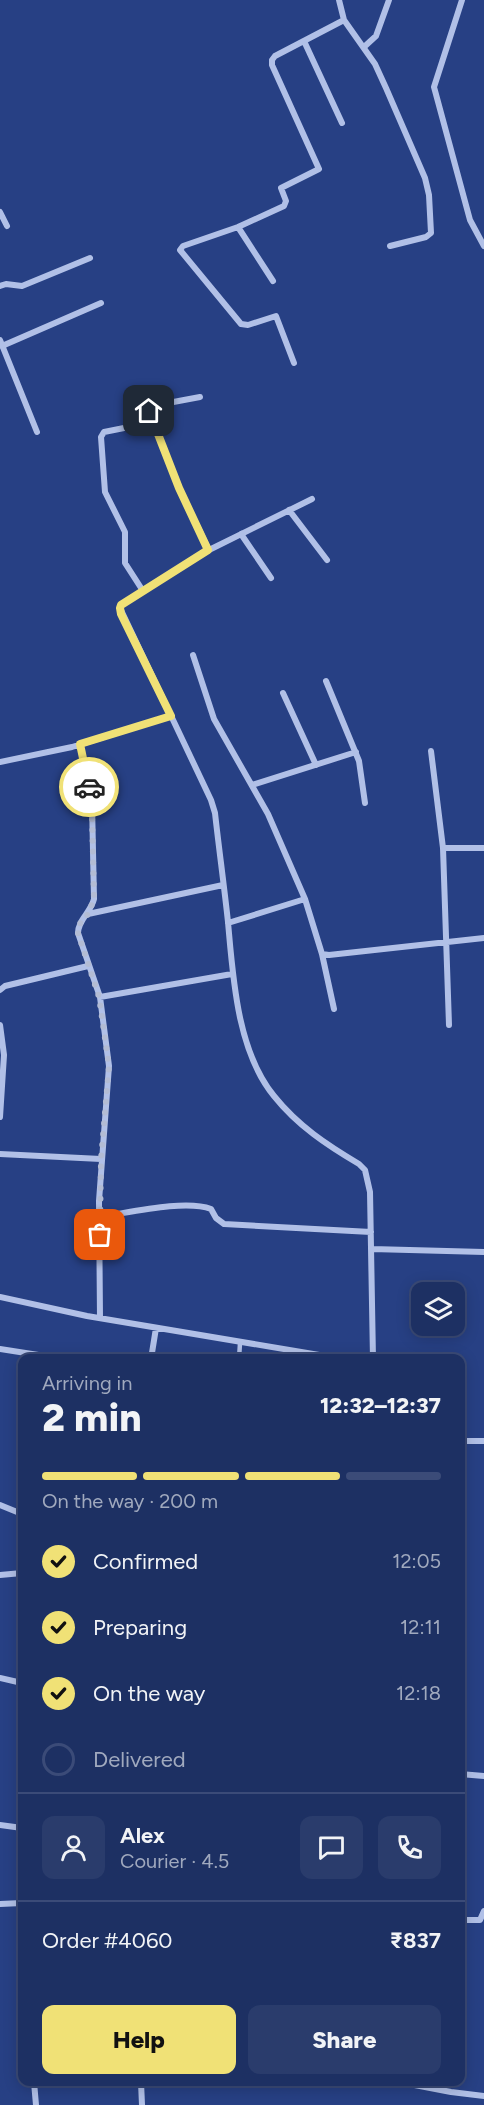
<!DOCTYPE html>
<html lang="en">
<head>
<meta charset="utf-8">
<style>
  body { margin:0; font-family:Figtree,sans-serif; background:#2a3c6c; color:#f1f3f6; height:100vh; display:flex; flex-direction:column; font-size:22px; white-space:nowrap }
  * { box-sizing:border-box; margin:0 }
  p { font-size:20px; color:#a0a9be }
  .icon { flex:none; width:33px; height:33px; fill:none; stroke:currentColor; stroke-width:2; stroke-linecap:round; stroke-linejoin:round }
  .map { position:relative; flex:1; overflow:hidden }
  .drawer { position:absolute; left:18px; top:1354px; width:447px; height:732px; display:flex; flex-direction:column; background:#1d3063; border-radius:12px; box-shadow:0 3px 15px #0003,0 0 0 2px #3b4b78 }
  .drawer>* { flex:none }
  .fabs { position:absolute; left:411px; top:1282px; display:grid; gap:12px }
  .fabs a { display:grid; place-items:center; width:54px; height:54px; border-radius:12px; background:#1d3063; box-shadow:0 3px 15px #0003,0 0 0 2px #3b4b78; font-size:30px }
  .pin { position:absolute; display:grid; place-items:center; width:51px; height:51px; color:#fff; margin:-26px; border-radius:12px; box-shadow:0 3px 9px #0006 }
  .courier { position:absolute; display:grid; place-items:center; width:60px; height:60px; margin:-30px; border:4px solid #f0e176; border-radius:50%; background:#fff; color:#222; box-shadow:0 2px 8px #0007 }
  .head em { font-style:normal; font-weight:800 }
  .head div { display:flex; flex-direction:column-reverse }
  .head { display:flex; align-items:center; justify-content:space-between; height:102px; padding:0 24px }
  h1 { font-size:39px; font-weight:800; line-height:45px }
  .bar { display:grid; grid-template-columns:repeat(4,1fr); gap:9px 6px; align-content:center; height:72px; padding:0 24px }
  .bar i { height:8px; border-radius:4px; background:#3b4b78 }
  .bar .active { background:#f0e176 }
  .bar p { grid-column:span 4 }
  .line { display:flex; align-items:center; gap:15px; padding:0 24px; border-top:2px solid #3b4b78 }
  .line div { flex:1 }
  .round { display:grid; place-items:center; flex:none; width:63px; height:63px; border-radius:12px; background:#2a3c6c }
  ol { padding:0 24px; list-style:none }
  li { display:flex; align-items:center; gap:18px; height:66px }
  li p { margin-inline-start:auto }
  li .icon { padding:6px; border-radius:50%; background:#f0e176; color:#111; stroke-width:4 }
  li:last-child { color:#a0a9be }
  li i { width:33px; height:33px; border:3px solid #3b4b78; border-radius:50% }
  .primary-button { display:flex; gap:12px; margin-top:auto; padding:12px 24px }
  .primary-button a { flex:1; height:69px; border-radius:12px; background:#f0e176; color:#111; font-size:24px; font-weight:800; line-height:69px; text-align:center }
  .primary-button a+a { background:#2a3c6c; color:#f1f3f6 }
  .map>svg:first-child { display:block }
</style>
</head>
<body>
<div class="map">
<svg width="484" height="2105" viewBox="0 0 484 2105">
  <rect width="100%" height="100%" fill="#274084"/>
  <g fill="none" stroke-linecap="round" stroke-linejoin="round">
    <path stroke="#b1c0e7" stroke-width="4.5" d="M 239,1359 L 240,1343"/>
    <path stroke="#b1c0e7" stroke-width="6" d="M 339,0 L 344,20 L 375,64 L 386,88 L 425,178 L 429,195 L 431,233 L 426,237 L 390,246
      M 462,0 L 434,87 L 470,220 L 484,246
      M 304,41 L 342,123
      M 364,47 L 376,36 L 389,0
      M 0,212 L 7,226
      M 238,227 L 273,281
      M 0,286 L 6,284 L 22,286 L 90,258
      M 0,340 L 37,432
      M 2,346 L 101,303
      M 294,363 L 276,316 L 248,325 L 241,324 L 180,250 L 183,246 L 238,227 L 284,206 L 286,201 L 281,188 L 319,169 L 272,65 L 272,60 L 275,56 L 344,20
      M 200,397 L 152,406 L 149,411 L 182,495 L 209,550
      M 312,499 L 209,550 L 121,605 L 120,608 L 211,800 L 215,813 C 219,849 224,885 228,922 C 233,977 237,1051 274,1096 C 298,1126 327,1145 359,1164 L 365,1170 L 370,1192 L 373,1359
      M 289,510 L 327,560
      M 241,534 L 271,578
      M 143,591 L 125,563 L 125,532 L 105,492 L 101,437 L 104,432 L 154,422
      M 193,655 L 214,719 L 268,814 L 305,899 L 322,954 L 329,955 L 484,938
      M 326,681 L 359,761 L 365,803
      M 283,693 L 316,765
      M 80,744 L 92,803 L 94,899 C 91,912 78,920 78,933 L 100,997 L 109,1066 L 99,1201 L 100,1318
      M 431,751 L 443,848 L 449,1025
      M 0,762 L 72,747 L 171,716
      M 252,785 L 356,752
      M 443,848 L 484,848
      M 88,914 L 223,885
      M 228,923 L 305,899
      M 322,954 L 334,1009
      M 0,990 L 5,986 L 88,966
      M 100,997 L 232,974
      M 0,1025 L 4,1055 L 0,1117
      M 0,1154 L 101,1159
      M 99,1217 C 128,1213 185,1199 211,1209 L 216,1218 L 224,1224 L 371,1232
      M 372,1249 L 484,1252
      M 0,1297 L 87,1316 L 343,1359
      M 0,1349 L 64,1359
      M 151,1359 L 156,1328
      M 460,1441 L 484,1441
      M 0,1505 L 22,1514
      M 0,1575 L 22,1573
      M 0,1678 L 22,1683
      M 460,1774 L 484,1776
      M 0,1825 L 22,1828
      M 0,1904 L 22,1903
      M 460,1920 L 480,1920 L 484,1911
      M 34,2082 L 36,2105
      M 141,2082 L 142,2105
      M 399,2082 L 451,2092 L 484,2096"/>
  </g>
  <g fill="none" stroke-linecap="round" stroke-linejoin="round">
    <path stroke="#b3bcd4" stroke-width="6" stroke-dasharray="0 10.8" d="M 89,787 L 92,813 L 94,899 L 88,914 L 78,926 L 78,933 L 99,997 L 109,1066 L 101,1159 L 100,1235"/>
    <path stroke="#f0e176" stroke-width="8" d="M 89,787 L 80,744 L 171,716 L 121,614 L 120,608 L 121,605 L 208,550 L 179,488 L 149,411"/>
  </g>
</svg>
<div class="fabs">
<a><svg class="icon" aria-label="layers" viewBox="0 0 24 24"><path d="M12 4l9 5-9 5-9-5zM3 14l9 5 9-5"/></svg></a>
</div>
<div class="pin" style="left:100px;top:1235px;background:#ea580c"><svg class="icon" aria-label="bag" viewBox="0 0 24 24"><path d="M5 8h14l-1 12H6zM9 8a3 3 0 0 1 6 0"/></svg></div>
<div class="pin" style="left:149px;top:411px;background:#1f2937"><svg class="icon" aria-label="home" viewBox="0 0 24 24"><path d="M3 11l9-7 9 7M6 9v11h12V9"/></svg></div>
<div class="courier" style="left:89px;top:787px"><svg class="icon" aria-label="car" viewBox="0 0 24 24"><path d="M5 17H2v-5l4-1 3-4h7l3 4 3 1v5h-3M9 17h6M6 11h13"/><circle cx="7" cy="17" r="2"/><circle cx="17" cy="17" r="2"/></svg></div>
<section class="drawer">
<div class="head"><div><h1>2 min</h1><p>Arriving in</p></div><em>12:32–12:37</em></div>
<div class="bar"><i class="active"></i><i class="active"></i><i class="active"></i><i></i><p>On the way · 200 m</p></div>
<ol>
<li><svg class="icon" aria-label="check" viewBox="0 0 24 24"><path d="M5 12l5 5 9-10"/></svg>Confirmed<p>12:05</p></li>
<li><svg class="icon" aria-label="check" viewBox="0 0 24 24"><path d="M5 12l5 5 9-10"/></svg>Preparing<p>12:11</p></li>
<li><svg class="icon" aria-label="check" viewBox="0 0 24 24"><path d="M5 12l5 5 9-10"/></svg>On the way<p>12:18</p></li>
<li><i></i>Delivered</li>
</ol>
<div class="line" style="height:108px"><a class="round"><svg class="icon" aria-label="person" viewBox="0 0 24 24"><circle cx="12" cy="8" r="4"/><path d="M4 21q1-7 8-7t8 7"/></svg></a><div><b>Alex</b><p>Courier · 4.5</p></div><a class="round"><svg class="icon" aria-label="chat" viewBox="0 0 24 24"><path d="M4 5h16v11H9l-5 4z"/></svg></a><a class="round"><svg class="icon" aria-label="phone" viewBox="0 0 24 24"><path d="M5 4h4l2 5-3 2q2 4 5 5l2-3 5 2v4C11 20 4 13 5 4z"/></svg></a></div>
<div class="line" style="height:78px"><div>Order #4060</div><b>₹837</b></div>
<div class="primary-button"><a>Help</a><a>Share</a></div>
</section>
</div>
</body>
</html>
